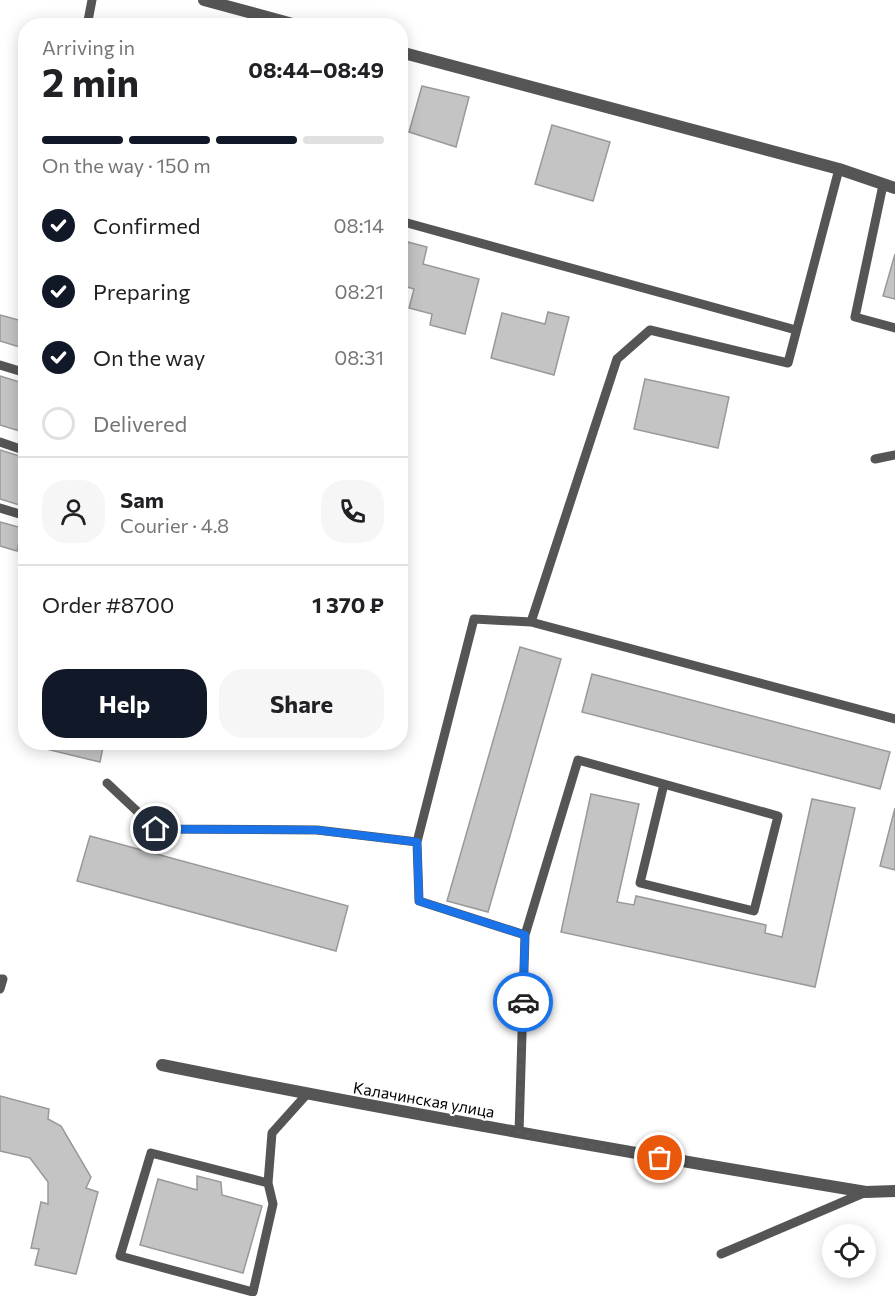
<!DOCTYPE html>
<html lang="en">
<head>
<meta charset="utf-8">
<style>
  body { margin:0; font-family:Commissioner,sans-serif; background:#f6f6f6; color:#202124; height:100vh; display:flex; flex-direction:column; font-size:22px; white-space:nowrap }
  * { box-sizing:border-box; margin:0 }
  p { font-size:20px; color:#757577 }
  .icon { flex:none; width:33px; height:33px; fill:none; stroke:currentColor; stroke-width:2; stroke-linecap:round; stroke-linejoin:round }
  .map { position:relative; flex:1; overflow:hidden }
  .drawer { position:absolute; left:18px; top:18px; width:390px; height:732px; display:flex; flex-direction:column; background:#fff; border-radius:24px; box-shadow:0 3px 15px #0003 }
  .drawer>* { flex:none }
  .controls { position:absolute; left:822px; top:1224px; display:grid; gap:12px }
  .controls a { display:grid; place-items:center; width:54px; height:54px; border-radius:50%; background:#fff; box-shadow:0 3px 15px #0003; font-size:30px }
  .pin { position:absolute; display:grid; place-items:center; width:51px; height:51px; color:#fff; margin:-26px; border:3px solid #fff; border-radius:50%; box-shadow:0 2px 6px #0007 }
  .courier { position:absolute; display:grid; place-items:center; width:60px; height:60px; margin:-30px; border:4px solid #1a73e8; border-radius:50%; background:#fff; color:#222; box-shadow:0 2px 8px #0007 }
  .head em { font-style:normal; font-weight:700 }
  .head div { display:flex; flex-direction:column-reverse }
  .head { display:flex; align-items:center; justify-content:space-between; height:102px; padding:0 24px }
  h1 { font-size:39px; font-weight:700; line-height:45px }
  .bar { display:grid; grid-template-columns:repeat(4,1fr); gap:9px 6px; align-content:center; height:72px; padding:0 24px }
  .bar i { height:8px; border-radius:4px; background:#e0e0e0 }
  .bar .active { background:#111827 }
  .bar p { grid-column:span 4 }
  .line { display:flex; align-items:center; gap:15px; padding:0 24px; border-top:2px solid #e0e0e0 }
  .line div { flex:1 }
  .round { display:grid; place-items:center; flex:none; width:63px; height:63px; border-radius:24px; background:#f6f6f6 }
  ol { padding:0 24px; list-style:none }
  li { display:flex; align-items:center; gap:18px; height:66px }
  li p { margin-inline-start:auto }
  li .icon { padding:6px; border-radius:50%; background:#111827; color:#fff; stroke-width:4 }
  li:last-child { color:#757577 }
  li i { width:33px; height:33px; border:3px solid #e0e0e0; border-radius:50% }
  .action { display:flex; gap:12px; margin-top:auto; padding:12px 24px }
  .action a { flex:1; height:69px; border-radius:24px; background:#111827; color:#fff; font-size:24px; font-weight:700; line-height:69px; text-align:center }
  .action a+a { background:#f6f6f6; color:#202124 }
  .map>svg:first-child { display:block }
</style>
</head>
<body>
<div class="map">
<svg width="895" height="1296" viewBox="0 0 895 1296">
  <rect width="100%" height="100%" fill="#fff"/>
  <path fill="#c4c4c4" stroke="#999" stroke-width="1.5" d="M 422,86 L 469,97 L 456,147 L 409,132 Z
    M 552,125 L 610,142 L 593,201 L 535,184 Z
    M 408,242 L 427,247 L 423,264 L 479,279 L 465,334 L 430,325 L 432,314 L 409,308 L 414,289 L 400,285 L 400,268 Z
    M 895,254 L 895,299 L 883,296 Z
    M 548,312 L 569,317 L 554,375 L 491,358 L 502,313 L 545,324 Z
    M 0,315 L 26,322 L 26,349 L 0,341 Z
    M 0,376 L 26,384 L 26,433 L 0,425 Z
    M 645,379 L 729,397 L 718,448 L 634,429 Z
    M 0,450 L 26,458 L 26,507 L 0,499 Z
    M 0,522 L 22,528 L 17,551 L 0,546 Z
    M 520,647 L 561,659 L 488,912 L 447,901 Z
    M 592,674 L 890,752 L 880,789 L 582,712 Z
    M 48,742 L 104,742 L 100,762 L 46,749 Z
    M 591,794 L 639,804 L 617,902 L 634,905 L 636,896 L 766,925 L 765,933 L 782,937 L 812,799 L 855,808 L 815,987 L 561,932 Z
    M 895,808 L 895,870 L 880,866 Z
    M 90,836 L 348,906 L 336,951 L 77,881 Z
    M 0,1096 L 49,1109 L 48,1119 L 61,1126 L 91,1177 L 86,1188 L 98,1192 L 76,1274 L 35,1265 L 39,1249 L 31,1248 L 41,1202 L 48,1204 L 48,1182 L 30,1158 L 0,1151 Z
    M 197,1176 L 221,1182 L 222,1195 L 262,1206 L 243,1273 L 140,1245 L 158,1179 L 197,1190 Z"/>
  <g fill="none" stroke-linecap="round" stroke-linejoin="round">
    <path stroke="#555" stroke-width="9" d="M 87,26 L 92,0
      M 883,185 L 855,317 L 895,328
      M 400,221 L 796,330
      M 0,365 L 26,373
      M 0,442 L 26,451
      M 875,459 L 895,455
      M 0,508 L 26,516
      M 531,622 L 617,359 L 650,330 L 788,363 L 839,169
      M 107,783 L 156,829 L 317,830 L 417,842 L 474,619 L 531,622 L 895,719
      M 417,842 L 419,901 L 525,935
      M 0,979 L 3,979 L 0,989
      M 519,1133 L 525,935 L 578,760 L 778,816 L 754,911 L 640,883 L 664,784
      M 268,1183 L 151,1153 L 120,1256 L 253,1292 L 273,1204 L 268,1183 L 272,1133 L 307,1094
      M 721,1254 L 866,1192"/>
    <path stroke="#555" stroke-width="12" d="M 204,0 L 300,26
      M 400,52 L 839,169 L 895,188
      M 162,1065 C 396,1112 631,1153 866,1192 L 895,1191"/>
  </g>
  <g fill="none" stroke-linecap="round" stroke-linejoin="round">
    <path stroke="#595959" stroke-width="6" stroke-dasharray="0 10.8" d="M 523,1002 L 519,1133 L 660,1158"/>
    <path stroke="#1a73e8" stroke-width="8" d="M 156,829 L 316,830 L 417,842 L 419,901 L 525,935 L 523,1002"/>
  </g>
  <g text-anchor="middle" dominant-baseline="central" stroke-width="4.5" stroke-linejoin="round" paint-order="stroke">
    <g font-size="16" fill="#000" stroke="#fff">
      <text transform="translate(424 1099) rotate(10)">Калачинская улица</text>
    </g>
  </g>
</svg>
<div class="controls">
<a><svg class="icon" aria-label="locate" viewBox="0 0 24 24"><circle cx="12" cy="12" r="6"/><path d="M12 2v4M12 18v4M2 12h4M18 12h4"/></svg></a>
</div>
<div class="pin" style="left:660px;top:1158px;background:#ea580c"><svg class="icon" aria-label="bag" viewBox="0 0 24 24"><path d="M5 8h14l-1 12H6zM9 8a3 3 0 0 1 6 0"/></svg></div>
<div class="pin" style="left:156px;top:829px;background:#1f2937"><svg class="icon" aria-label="home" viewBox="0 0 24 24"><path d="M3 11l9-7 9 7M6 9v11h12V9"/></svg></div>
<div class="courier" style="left:523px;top:1002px"><svg class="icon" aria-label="car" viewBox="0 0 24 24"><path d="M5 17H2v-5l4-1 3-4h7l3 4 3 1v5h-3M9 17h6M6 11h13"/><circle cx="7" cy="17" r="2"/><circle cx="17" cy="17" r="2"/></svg></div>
<section class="drawer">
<div class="head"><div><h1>2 min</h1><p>Arriving in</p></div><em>08:44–08:49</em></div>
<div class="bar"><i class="active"></i><i class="active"></i><i class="active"></i><i></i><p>On the way · 150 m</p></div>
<ol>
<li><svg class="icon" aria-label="check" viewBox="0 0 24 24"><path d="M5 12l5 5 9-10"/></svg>Confirmed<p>08:14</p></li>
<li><svg class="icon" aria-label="check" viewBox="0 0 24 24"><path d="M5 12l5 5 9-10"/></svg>Preparing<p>08:21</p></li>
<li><svg class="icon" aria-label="check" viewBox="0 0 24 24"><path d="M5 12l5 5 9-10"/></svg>On the way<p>08:31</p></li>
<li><i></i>Delivered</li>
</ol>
<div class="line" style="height:108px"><a class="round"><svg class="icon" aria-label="person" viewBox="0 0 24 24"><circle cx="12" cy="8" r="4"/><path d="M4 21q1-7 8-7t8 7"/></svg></a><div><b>Sam</b><p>Courier · 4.8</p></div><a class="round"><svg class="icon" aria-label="phone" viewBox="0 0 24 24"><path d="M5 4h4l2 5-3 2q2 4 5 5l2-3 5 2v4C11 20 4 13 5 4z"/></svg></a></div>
<div class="line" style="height:78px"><div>Order #8700</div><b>1 370 ₽</b></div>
<div class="action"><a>Help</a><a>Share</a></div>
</section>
</div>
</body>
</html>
